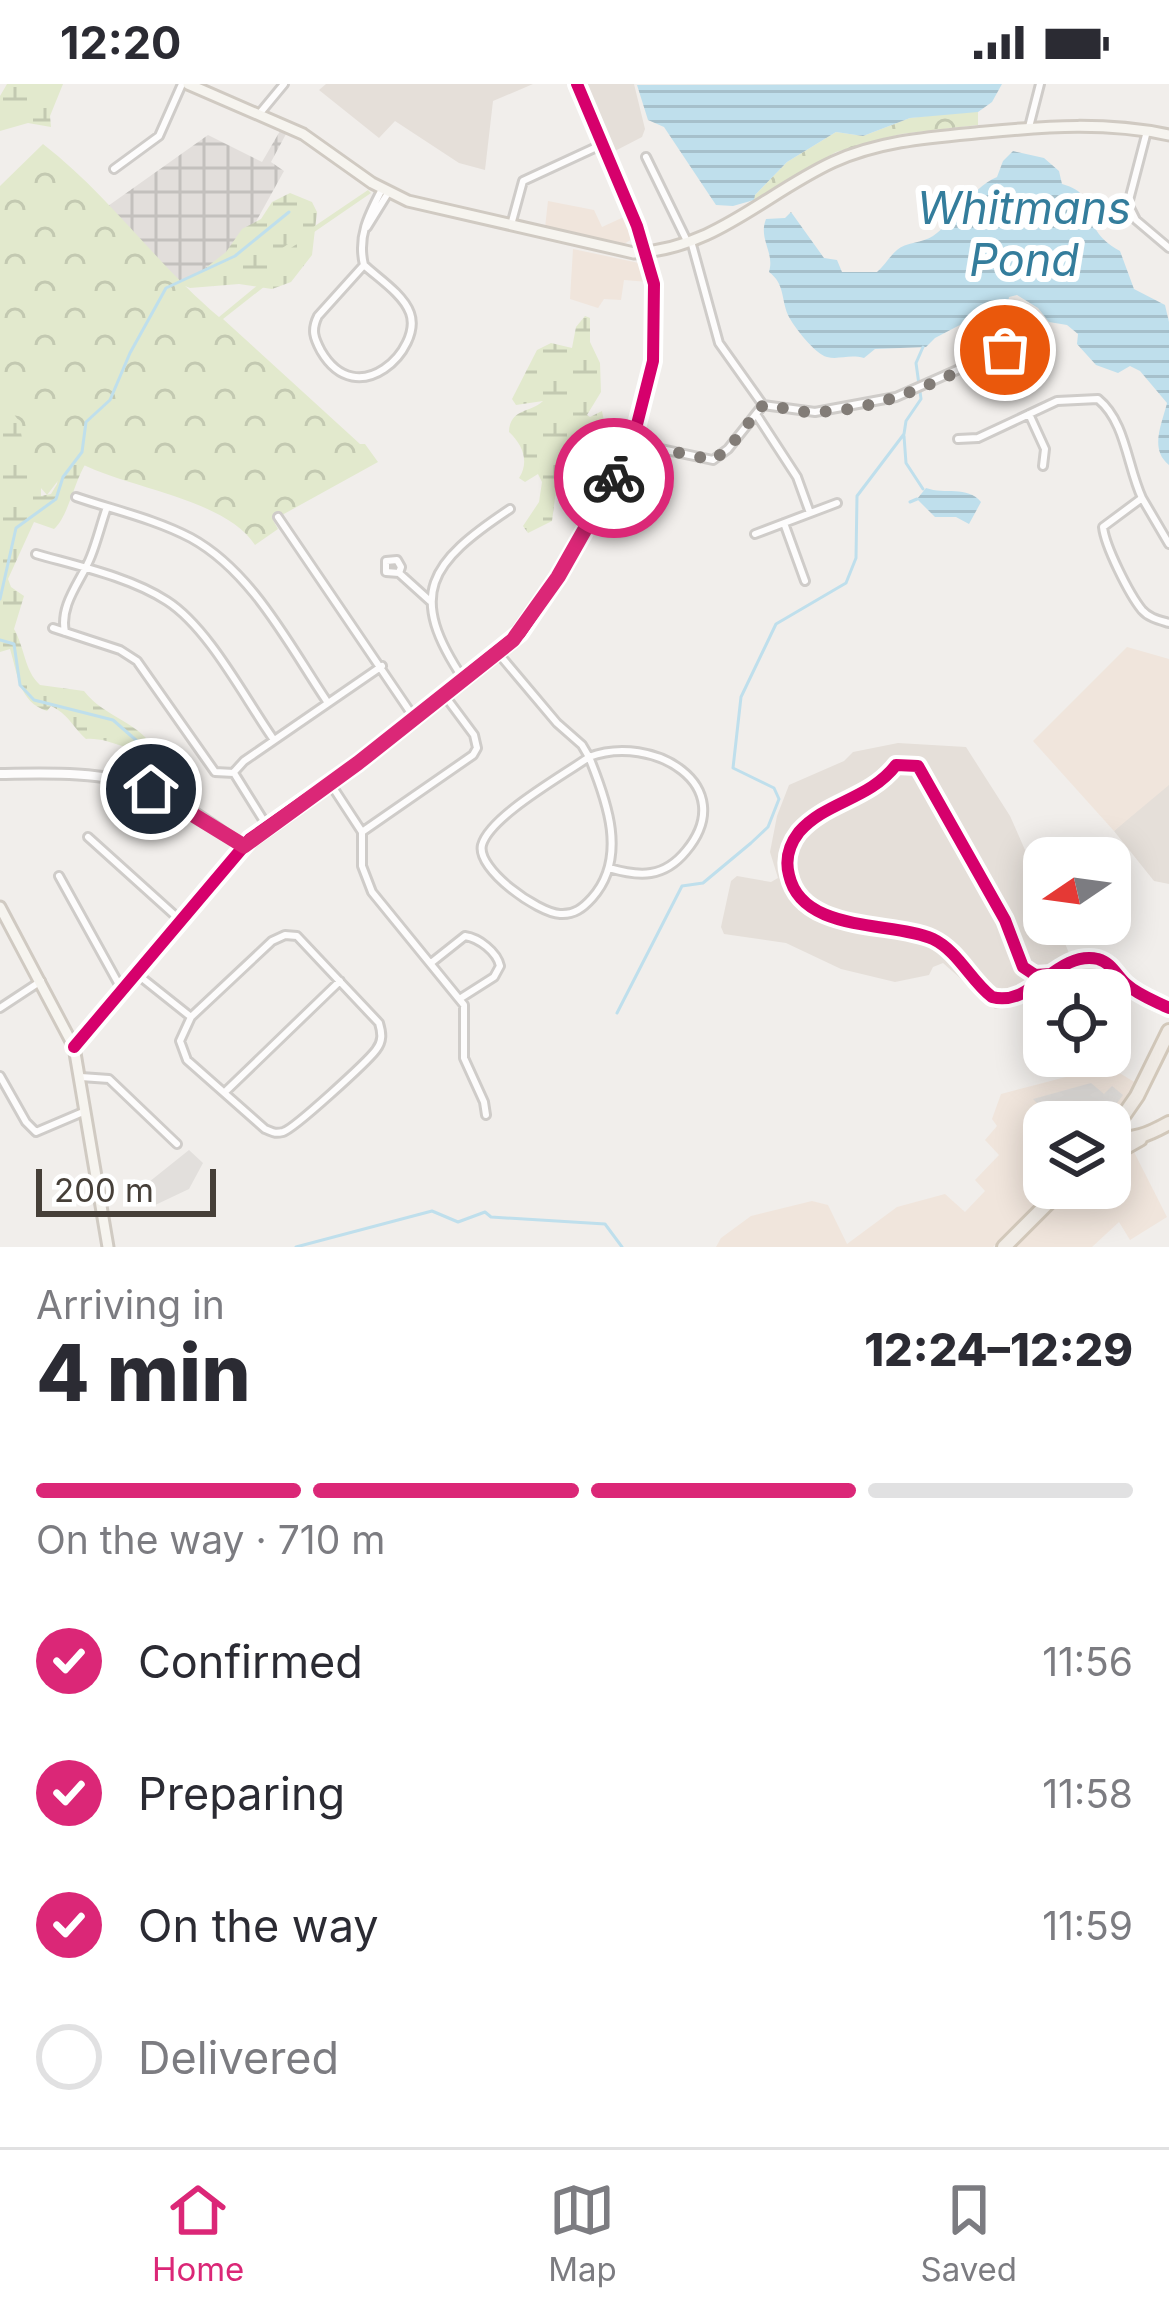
<!DOCTYPE html>
<html lang="en">
<head>
<meta charset="utf-8">
<style>
  body { margin:0; font-family:Inter,sans-serif; background:#f7f7f7; color:#2b2b33; height:100vh; display:flex; flex-direction:column; font-size:45px; white-space:nowrap }
  * { box-sizing:border-box; margin:0 }
  p { font-size:39px; color:#7c7c81 }
  .icon { flex:none; width:66px; height:66px; fill:none; stroke:currentColor; stroke-width:2; stroke-linecap:round; stroke-linejoin:round }
  .map { position:relative; height:1163px; overflow:hidden }
  .side { display:flex; flex-direction:column; background:#fff; flex:1 }
  .side>* { flex:none }
  .needle { width:78px; rotate:257deg }
  .controls { position:absolute; left:1023px; top:753px; display:grid; gap:24px }
  .controls a { display:grid; place-items:center; width:108px; height:108px; border-radius:24px; background:#fff; box-shadow:0 6px 30px #0003; font-size:60px }
  .scale { position:absolute; left:36px; bottom:30px; width:180px; box-sizing:border-box; padding-left:12px; border:6px solid #463f38; border-top:0; font-size:33px; line-height:42px; white-space:nowrap; color:#463f38; -webkit-text-stroke:9px #fff; paint-order:stroke }
  .pin { position:absolute; display:grid; place-items:center; width:102px; height:102px; color:#fff; margin:-51px; border:6px solid #fff; border-radius:50%; box-shadow:0 3px 12px #0007 }
  .courier { position:absolute; display:grid; place-items:center; width:120px; height:120px; margin:-60px; border:9px solid #db2777; border-radius:50%; background:#fff; color:#222; box-shadow:0 3px 15px #0007 }
  .overview em { font-style:normal; font-weight:800 }
  .overview div { display:flex; flex-direction:column-reverse }
  .overview { display:flex; align-items:center; justify-content:space-between; height:204px; padding:0 36px }
  h1 { font-size:78px; font-weight:800; line-height:90px }
  .bar { display:grid; grid-template-columns:repeat(4,1fr); gap:18px 12px; align-content:center; height:144px; padding:0 36px }
  .bar i { height:15px; border-radius:9px; background:#e1e1e2 }
  .bar .selected { background:#db2777 }
  .bar p { grid-column:span 4 }
  ol { padding:0 36px; list-style:none }
  li { display:flex; align-items:center; gap:36px; height:132px }
  li p { margin-inline-start:auto }
  li .icon { padding:12px; border-radius:50%; background:#db2777; color:#fff; stroke-width:4 }
  li:last-child { color:#7c7c81 }
  li i { width:66px; height:66px; border:6px solid #e1e1e2; border-radius:50% }
  .status { display:flex; justify-content:space-between; align-items:center; height:84px; padding:0 60px; background:#fff; direction:ltr }
  .status svg { height:33px; fill:currentColor }
  .dock { display:flex; justify-content:space-around; align-items:center; height:168px; border-top:3px solid #e1e1e2; background:#fff; font-size:33px; color:#7c7c81 }
  .dock a { display:grid; justify-items:center; gap:6px }
  .dock .selected { color:#db2777 }
  .map>svg:first-child { display:block }
</style>
</head>
<body>
<div class="status"><b>12:20</b><svg viewBox="0 0 49 12"><path d="M0 12V9h3v3zM5 12V6h3v6zM10 12V3h3v9zM15 12V0h3v12zM26 1h20v11H26zM47 4h2v5h-2z"/></svg></div>
<div class="map">
<svg width="1169" height="1163" viewBox="0 0 1169 1163">
  <defs>
    <pattern id="industrial-grid" width="8" height="8" patternUnits="userSpaceOnUse" patternTransform="scale(3)"><rect width="8" height="8" fill="#e2dedb"/><path d="M0 4h8M4 0v8" fill="none" stroke="#c3c0bd"/></pattern>
    <pattern id="wetland-marsh" width="20" height="14" patternUnits="userSpaceOnUse" patternTransform="scale(3)"><rect width="20" height="14" fill="#e2e9cd"/><path d="M1 5h8M5 5V1M11 12h8M15 12V8" fill="none" stroke="#c3c9b1"/></pattern>
    <pattern id="park-crowns" width="20" height="18" patternUnits="userSpaceOnUse" patternTransform="scale(3)"><rect width="20" height="18" fill="#e2e9cd"/><path d="M2 6a3 3 0 1 1 6 0M12 15a3 3 0 1 1 6 0" fill="none" stroke="#c3c9b1"/></pattern>
    <pattern id="water-rules" width="6" height="5" patternUnits="userSpaceOnUse" patternTransform="scale(3)"><rect width="6" height="5" fill="#bfdfec"/><path d="M0 2.5h6" fill="none" stroke="#a6c0cb"/></pattern>
  </defs>
  <rect width="100%" height="100%" fill="#f1eeeb"/>
  <path fill="#e5dfd9" d="M 326,0 L 533,0 L 493,17 L 485,86 L 459,79 L 395,37 L 379,54 L 319,6 Z
    M 584,0 L 634,0 L 645,45 L 642,53 L 613,68 Z
    M 898,659 L 966,663 L 1010,732 L 1044,809 L 1044,840 L 1057,840 L 1076,886 L 1021,920 L 995,925 L 943,879 L 933,883 L 929,891 L 895,898 L 841,885 L 786,859 L 724,850 L 721,843 L 731,797 L 737,792 L 771,798 L 778,794 L 770,768 L 777,732 L 789,701 L 844,677 L 853,668 Z
    M 1166,700 L 1169,701 L 1169,800 L 1154,797 L 1114,747 Z"/>
  <path fill="#f0e5dc" d="M 548,117 L 594,126 L 602,143 L 626,132 L 634,154 L 622,161 L 545,144 Z
    M 573,165 L 639,179 L 647,187 L 648,198 L 624,196 L 621,216 L 604,215 L 598,224 L 570,215 Z
    M 1127,563 L 1169,575 L 1169,701 L 1114,747 L 1033,657 Z
    M 1108,982 L 1136,999 L 1110,1038 L 1044,1038 L 1044,1104 L 1050,1104 L 993,1163 L 716,1163 L 721,1154 L 751,1132 L 812,1117 L 828,1121 L 847,1160 L 897,1123 L 945,1110 L 965,1128 L 985,1107 L 975,1096 L 999,1071 L 985,1056 L 997,1042 L 992,1035 L 1001,1010 Z
    M 1132,1064 L 1167,1133 L 1130,1156 L 1119,1138 L 1092,1163 L 1014,1163 L 1074,1104 L 1110,1104 L 1110,1077 Z"/>
  <path fill="url(#industrial-grid)" d="M 280,47 L 286,50 L 271,78 L 284,87 L 238,170 L 184,202 L 108,122 L 208,51 L 262,78 Z"/>
  <path fill="url(#wetland-marsh)" d="M 7,0 L 63,0 L 50,32 L 51,43 L 28,39 L 0,47 L 0,12 Z
    M 290,109 L 312,118 L 317,128 L 312,171 L 291,198 L 272,205 L 239,200 L 190,204 L 177,199 L 198,190 L 226,168 L 242,145 L 261,135 L 272,118 Z
    M 585,232 L 590,234 L 590,258 L 600,279 L 601,308 L 587,331 L 590,333 L 602,327 L 604,337 L 599,354 L 577,367 L 557,399 L 552,437 L 528,449 L 523,442 L 539,418 L 542,398 L 538,390 L 525,398 L 519,394 C 530,377 522,360 509,348 C 510,324 531,329 543,317 L 516,321 L 512,315 L 537,266 L 551,259 L 572,264 L 576,243 Z
    M 0,297 L 14,315 L 41,398 L 41,412 L 51,410 L 57,400 L 62,371 L 86,379 C 74,398 68,433 54,445 L 34,438 L 8,495 L 11,503 L 24,512 L 14,545 C 25,564 24,586 40,601 L 84,607 C 106,635 140,637 157,669 C 137,673 112,653 86,655 C 73,643 68,630 51,622 L 47,627 C 19,618 18,591 10,565 L 0,568 Z"/>
  <path fill="url(#park-crowns)" d="M 968,27 L 978,28 L 978,41 L 901,50 L 836,68 L 754,116 L 754,112 L 787,78 L 836,48 L 863,52 L 910,34 Z
    M 43,60 C 108,110 156,180 219,233 L 270,191 L 269,173 L 368,106 L 371,109 L 288,166 L 293,180 L 223,235 L 360,360 L 365,360 L 378,378 L 273,436 L 278,445 L 255,461 C 224,413 122,404 74,376 L 47,411 L 28,389 L 19,337 L 0,312 L 0,102 Z"/>
  <path fill="#e2dfdc" d="M 1091,999 L 1104,1010 L 1112,1002 L 1123,1011 L 1103,1038 L 1055,1038 L 1033,1015 Z
    M 189,1066 L 203,1079 L 189,1105 L 151,1123 L 139,1106 Z"/>
  <path fill="url(#water-rules)" d="M 1002,0 L 992,18 L 978,28 L 910,34 L 863,52 L 836,48 L 787,78 L 755,111 L 754,116 L 733,122 L 716,121 L 664,43 L 648,36 L 637,1 Z
    M 1013,67 L 1044,74 L 1059,87 L 1062,100 C 1107,113 1072,140 1120,167 L 1134,205 L 1165,221 L 1169,238 L 1169,381 C 1149,365 1162,340 1167,319 L 1140,287 L 1130,282 L 1118,289 L 1096,281 L 1077,260 L 1078,250 L 1067,241 L 1049,238 L 1038,224 L 1017,211 L 1009,213 L 1004,236 L 993,234 L 986,239 L 977,232 L 935,254 L 926,263 L 875,265 L 864,274 C 849,270 839,276 827,273 C 815,270 793,242 788,231 C 781,215 785,200 769,188 C 775,168 758,155 766,135 L 785,134 L 791,128 L 824,174 L 837,176 L 842,188 L 877,188 C 884,182 890,172 897,166 C 905,158 923,159 933,152 C 959,134 968,106 997,93 L 1003,77 Z
    M 926,404 C 945,411 967,401 981,418 L 969,440 L 956,433 L 935,433 L 917,415 Z"/>
  <g fill="none" stroke-linecap="round" stroke-linejoin="round">
    <path stroke="#bfdfec" stroke-width="3" d="M 904,352 L 906,379 L 923,405
      M 910,418 L 917,415
      M 0,515 L 16,444 L 56,415 L 63,393 L 82,368 L 86,338 L 110,316 L 130,269 L 166,204 L 235,172 L 289,128
      M 0,556 L 14,560 L 20,601 L 34,616 L 113,636 L 145,664
      M 617,929 L 682,802 L 703,799 L 751,759 L 768,743 L 779,715 L 774,704 L 733,684 L 741,613 L 776,540 L 846,499 L 856,474 L 857,412 L 904,350 L 906,337 L 921,315 L 916,279 L 923,263
      M 296,1163 L 432,1127 L 458,1138 L 485,1128 L 491,1133 L 605,1140 L 622,1163"/>
    <defs>
      <path id="minor" d="M 260,29 L 284,0
        M 1029,43 L 1040,0
        M 1147,47 L 1128,120 L 1136,136 L 1169,164
        M 646,73 L 687,157
        M 114,85 L 159,52 L 182,0
        M 511,141 L 523,97 L 603,60
        M 367,143 L 388,109
        M 691,157 L 719,259 L 763,321
        M 364,181 C 378,194 403,210 410,229 C 423,264 358,330 321,267 C 314,254 311,246 318,232 L 364,181 C 357,152 369,130 382,105
        M 1029,330 L 1045,365 L 1043,382
        M 758,333 L 797,393 L 810,429
        M 958,355 L 978,354 L 1057,317 L 1098,315 C 1126,338 1127,382 1142,414
        M 633,359 L 713,376 L 728,365 L 763,321 L 815,328 L 896,313 L 1043,248
        M 76,413 C 114,426 155,435 191,454 C 253,488 290,563 328,619
        M 278,433 L 415,635
        M 784,439 L 805,497
        M 755,450 L 837,419
        M 1169,460 L 1142,414 L 1103,443 C 1105,462 1129,510 1142,526 C 1149,534 1159,536 1169,539
        M 36,470 C 78,482 130,493 167,517 C 209,544 245,615 274,656
        M 399,489 L 401,483 L 397,476 L 386,477 L 386,488 L 399,489 L 430,517
        M 53,544 L 120,566 L 137,577 L 215,688 L 234,689
        M 65,548 C 59,520 82,496 91,472 C 97,457 101,440 107,423
        M 498,569 L 557,639 L 582,661 L 589,673 C 564,691 490,732 482,761 C 476,785 538,829 560,830 C 574,831 583,824 592,814 C 628,774 607,717 589,673 C 652,649 741,701 686,767 C 664,794 640,793 609,784
        M 464,596 C 406,510 429,479 510,425
        M 234,688 L 244,677 L 382,582
        M 234,689 L 267,742
        M 330,699 L 362,748 L 362,782 L 372,808 L 464,921 L 464,974 L 484,1018 L 486,1031
        M 362,748 L 473,671 L 477,664 L 474,651 L 445,612
        M 88,753 L 180,836
        M 59,792 L 122,906
        M 431,879 L 465,852 C 479,854 497,868 500,882 L 494,893 L 461,914
        M 137,890 L 191,933 L 272,857 L 285,851 L 297,852 L 379,939 C 382,949 383,957 376,966 C 367,978 294,1045 283,1048 C 274,1050 273,1048 265,1045 L 187,976 L 180,957 L 191,933
        M 1051,890 L 1035,891 L 1023,883 L 1005,836 L 918,682 L 896,681 C 869,716 826,717 799,748 C 789,761 785,776 789,791 C 802,850 894,837 933,855 C 958,867 971,897 992,913 C 1032,924 1056,866 1098,875 C 1112,879 1116,891 1126,900 C 1138,911 1155,917 1169,924
        M 0,924 L 41,897
        M 0,992 L 26,1038 L 36,1048 L 83,1028
        M 81,993 L 109,995 L 177,1060
        M 226,1007 L 340,897"/>
      <path id="tertiary" d="M 0,690 C 46,689 104,687 148,704 C 182,717 213,742 243,762
        M 74,963 L 250,755 L 358,679 L 520,549 L 558,493 L 630,368 L 653,277 L 654,200 L 637,142 L 577,0"/>
      <path id="secondary" d="M 188,0 L 303,50 L 372,99 L 408,117 L 634,169 C 715,165 764,110 833,78 C 881,56 934,53 986,48 C 1049,42 1106,38 1169,51
        M 0,823 L 74,963 L 108,1163"/>
      <path id="primary" d="M 1110,1051 L 1137,1012 L 1169,947
        M 1110,1052 C 1131,1059 1151,1049 1169,1039
        M 1110,1072 L 1140,1055
        M 1004,1163 L 1063,1104"/>
    </defs>
    <use href="#minor" stroke="#cfccc9" stroke-width="12"/>
    <use href="#tertiary" stroke="#cfccc9" stroke-width="14"/>
    <use href="#secondary" stroke="#d0cac2" stroke-width="15"/>
    <use href="#primary" stroke="#d2c8ba" stroke-width="18"/>
    <use href="#minor" stroke="#fdfcfc" stroke-width="6"/>
    <use href="#tertiary" stroke="#fdfcfc" stroke-width="8"/>
    <use href="#secondary" stroke="#f6f4ef" stroke-width="9"/>
    <use href="#primary" stroke="#f0ebe5" stroke-width="12"/>
    <defs>
      <path id="cycleway" d="M 1051,890 L 1035,891 L 1023,883 L 1005,836 L 918,682 L 896,681 C 869,716 826,717 799,748 C 789,761 785,776 789,791 C 802,850 894,837 933,855 C 958,867 971,897 992,913 C 1032,924 1056,866 1098,875 C 1112,879 1116,891 1126,900 C 1138,911 1155,917 1169,924
        M 74,963 L 250,755 L 358,679 L 520,549 L 558,493 L 630,368 L 653,277 L 654,200 L 637,142 L 577,0"/>
    </defs>
    <use href="#cycleway" stroke="#fff" stroke-width="20"/>
    <use href="#cycleway" stroke="#d6006c" stroke-width="12"/>
  </g>
  <g fill="none" stroke-linecap="round" stroke-linejoin="round">
    <path stroke="#827c77" stroke-width="12" stroke-dasharray="0 21.6" d="M 614,394 L 634,359 L 713,376 L 728,365 L 763,321 C 779,322 794,328 809,328 C 880,329 943,294 1005,266"/>
    <path stroke="#db2777" stroke-width="15" d="M 151,705 L 244,762 L 358,679 L 513,556 L 558,493 L 614,394"/>
  </g>
  <g text-anchor="middle" dominant-baseline="central" stroke-width="12" stroke-linejoin="round" paint-order="stroke">
    <g font-size="45" font-style="italic" fill="#347d9c" stroke="#fff">
      <text x="1024" y="123">Whitmans<tspan x="1024" dy="52">Pond</tspan></text>
    </g>
  </g>
</svg>
<div class="controls">
<a><svg class="needle" viewBox="-14 -14 28 28"><path d="M0-13l5 13h-10z" fill="#e53935"/><path d="M0 13l5-13h-10z" fill="#7c7c81"/></svg></a>
<a><svg class="icon" aria-label="locate" viewBox="0 0 24 24"><circle cx="12" cy="12" r="6"/><path d="M12 2v4M12 18v4M2 12h4M18 12h4"/></svg></a>
<a><svg class="icon" aria-label="layers" viewBox="0 0 24 24"><path d="M12 4l9 5-9 5-9-5zM3 14l9 5 9-5"/></svg></a>
</div>
<div class="scale">200 m</div>
<div class="pin" style="left:1005px;top:266px;background:#ea580c"><svg class="icon" aria-label="bag" viewBox="0 0 24 24"><path d="M5 8h14l-1 12H6zM9 8a3 3 0 0 1 6 0"/></svg></div>
<div class="pin" style="left:151px;top:705px;background:#1f2937"><svg class="icon" aria-label="home" viewBox="0 0 24 24"><path d="M3 11l9-7 9 7M6 9v11h12V9"/></svg></div>
<div class="courier" style="left:614px;top:394px"><svg class="icon" aria-label="bike" viewBox="0 0 24 24"><circle cx="6" cy="16" r="4"/><circle cx="18" cy="16" r="4"/><path d="M6 16l4-8h5l3 8M10 8l3 8H6M13 5h3"/></svg></div>
</div>
<section class="side">
<div class="overview"><div><h1>4 min</h1><p>Arriving in</p></div><em>12:24–12:29</em></div>
<div class="bar"><i class="selected"></i><i class="selected"></i><i class="selected"></i><i></i><p>On the way · 710 m</p></div>
<ol>
<li><svg class="icon" aria-label="check" viewBox="0 0 24 24"><path d="M5 12l5 5 9-10"/></svg>Confirmed<p>11:56</p></li>
<li><svg class="icon" aria-label="check" viewBox="0 0 24 24"><path d="M5 12l5 5 9-10"/></svg>Preparing<p>11:58</p></li>
<li><svg class="icon" aria-label="check" viewBox="0 0 24 24"><path d="M5 12l5 5 9-10"/></svg>On the way<p>11:59</p></li>
<li><i></i>Delivered</li>
</ol>
</section>
<nav class="dock">
<a class="selected"><svg class="icon" aria-label="home" viewBox="0 0 24 24"><path d="M3 11l9-7 9 7M6 9v11h12V9"/></svg>Home</a>
<a><svg class="icon" aria-label="map" viewBox="0 0 24 24"><path d="M3 6l6-2 6 2 6-2v14l-6 2-6-2-6 2zM9 4v14M15 6v14"/></svg>Map</a>
<a><svg class="icon" aria-label="saved" viewBox="0 0 24 24"><path d="M7 4h10v16l-5-4-5 4z"/></svg>Saved</a>
</nav>
</body>
</html>
